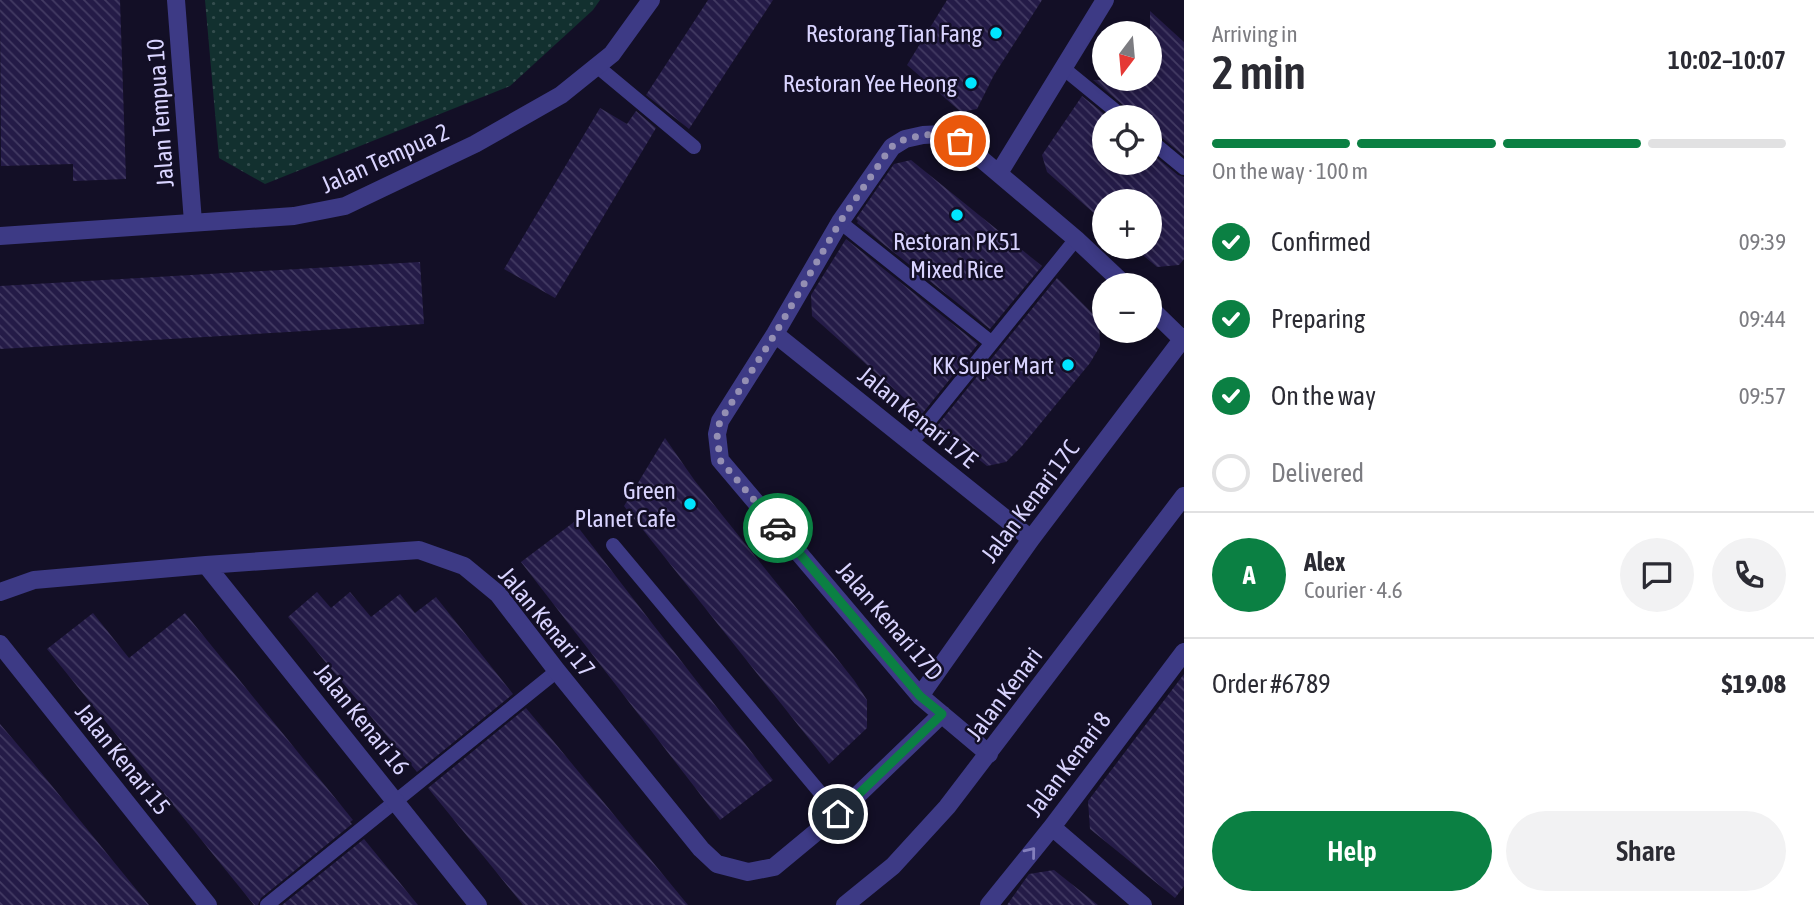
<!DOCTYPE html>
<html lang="en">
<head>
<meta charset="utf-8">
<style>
  body { margin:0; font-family:"Asap Condensed",sans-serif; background:#f2f2f3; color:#2b2b33; height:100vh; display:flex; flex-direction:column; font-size:26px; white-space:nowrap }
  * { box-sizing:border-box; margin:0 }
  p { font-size:23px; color:#7c7c81 }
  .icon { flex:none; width:38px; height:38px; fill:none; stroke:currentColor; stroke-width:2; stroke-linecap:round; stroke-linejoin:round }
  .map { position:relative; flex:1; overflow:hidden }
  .sheet { display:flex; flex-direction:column; background:#fff; width:630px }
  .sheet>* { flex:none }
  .needle { width:46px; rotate:196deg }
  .buttons { position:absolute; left:1092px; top:21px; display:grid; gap:14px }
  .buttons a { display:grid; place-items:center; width:70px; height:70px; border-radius:50%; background:#fff; box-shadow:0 4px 10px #0003; font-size:35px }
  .pin { position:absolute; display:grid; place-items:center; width:60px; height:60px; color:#fff; margin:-30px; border:4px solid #fff; border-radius:50%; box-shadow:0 2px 7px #0007 }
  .courier { position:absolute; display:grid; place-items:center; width:70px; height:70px; margin:-35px; border:5px solid #0b8043; border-radius:50%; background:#fff; color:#222; box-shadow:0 2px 9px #0007 }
  .headline em { font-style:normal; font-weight:600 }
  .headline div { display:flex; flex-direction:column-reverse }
  .headline { display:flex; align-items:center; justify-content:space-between; height:119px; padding:0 28px }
  h1 { font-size:46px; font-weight:600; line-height:52px }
  .bar { display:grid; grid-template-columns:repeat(4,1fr); gap:10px 7px; align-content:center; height:84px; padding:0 28px }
  .bar i { height:9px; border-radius:5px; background:#e1e1e2 }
  .bar .on { background:#0b8043 }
  .bar p { grid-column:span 4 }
  .line { display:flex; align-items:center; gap:18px; padding:0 28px; border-top:2px solid #e1e1e2 }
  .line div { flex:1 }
  .round { display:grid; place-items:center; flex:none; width:74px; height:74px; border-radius:37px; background:#f2f2f3 }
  ol { padding:0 28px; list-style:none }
  li { display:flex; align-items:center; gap:21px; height:77px }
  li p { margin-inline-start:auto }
  li .icon { padding:7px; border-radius:50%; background:#0b8043; color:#fff; stroke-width:4 }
  li:last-child { color:#7c7c81 }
  li i { width:38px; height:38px; border:4px solid #e1e1e2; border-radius:50% }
  .action { display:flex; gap:14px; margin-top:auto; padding:14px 28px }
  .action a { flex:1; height:80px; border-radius:42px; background:#0b8043; color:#fff; font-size:28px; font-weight:600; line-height:80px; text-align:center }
  .action a+a { background:#f2f2f3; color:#2b2b33 }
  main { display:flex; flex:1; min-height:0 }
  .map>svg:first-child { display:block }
</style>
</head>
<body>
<main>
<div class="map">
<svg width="1184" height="905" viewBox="0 0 1184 905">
  <defs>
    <pattern id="park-dots" width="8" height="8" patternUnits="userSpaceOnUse" patternTransform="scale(1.75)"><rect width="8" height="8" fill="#12302f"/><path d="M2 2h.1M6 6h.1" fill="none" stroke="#344d4e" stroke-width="1.8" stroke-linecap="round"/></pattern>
    <pattern id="building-back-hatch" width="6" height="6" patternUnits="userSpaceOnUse" patternTransform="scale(1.75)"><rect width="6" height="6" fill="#241b47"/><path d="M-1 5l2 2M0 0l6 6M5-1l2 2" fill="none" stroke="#433b63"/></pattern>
  </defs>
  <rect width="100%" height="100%" fill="#130f26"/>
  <path fill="url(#park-dots)" d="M 205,0 L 600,0 L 593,10 L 510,86 L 265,184 L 219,158 Z"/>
  <path fill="url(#building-back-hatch)" d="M 0,0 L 120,0 L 126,179 L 73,181 L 73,164 L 1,166 Z
    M 708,0 L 773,0 L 689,129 L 646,95 Z
    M 947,0 L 1042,0 L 994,75 L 977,109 L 961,112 L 907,65 Z
    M 1150,11 L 1184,42 L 1184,156 L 1156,133 L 1150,131 L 1150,117 L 1132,117 L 1129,110 L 1093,80 L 1150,79 Z
    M 1082,96 L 1108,117 L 1104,117 L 1104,163 L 1150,163 L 1150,152 L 1178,175 L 1184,177 L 1184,259 L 1179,265 L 1157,267 L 1133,247 L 1150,247 L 1150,201 L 1104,201 L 1104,222 L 1047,172 L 1042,155 Z
    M 600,108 L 627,124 L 636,111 L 656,128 L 555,298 L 504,269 Z
    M 911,160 L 1042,266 L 990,329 L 857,223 L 858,221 L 856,219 L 894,164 Z
    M 846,239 L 978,344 L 922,414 L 812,316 L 811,295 Z
    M 420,262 L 424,324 L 0,349 L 0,286 Z
    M 1057,278 L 1099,320 L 1100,346 L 1090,363 L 1022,446 L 1006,462 L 987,466 L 937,426 Z
    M 665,438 L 695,481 L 854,680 L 867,700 L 867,728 L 829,764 L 624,506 Z
    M 574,522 L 773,780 L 720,820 L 521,562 Z
    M 317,592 L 331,608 L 350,592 L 371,617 L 400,594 L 415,613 L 436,597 L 513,694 L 417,772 L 288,617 Z
    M 93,613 L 129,658 L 185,613 L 353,820 L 350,822 L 352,824 L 261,898 L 258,905 L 254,905 L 47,649 Z
    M 1184,674 L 1184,886 L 1175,898 L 1090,829 L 1088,801 Z
    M 526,708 L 541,726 L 688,905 L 523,905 L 428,788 Z
    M 0,724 L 30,759 L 149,905 L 0,905 Z
    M 364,839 L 418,905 L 282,905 Z
    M 1054,870 L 1098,905 L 1007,905 L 1029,874 Z"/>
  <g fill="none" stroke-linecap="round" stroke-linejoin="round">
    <path stroke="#3d3a85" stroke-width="14" d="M 598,67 L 694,147
      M 1063,68 L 1123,117
      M 1150,140 L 1184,168
      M 840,222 L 992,343
      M 911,443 L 1076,239
      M 613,545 L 838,814
      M 267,905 L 557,671"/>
    <path stroke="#3d3a85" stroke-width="18" d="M 176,0 L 193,222
      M 999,173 L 1105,0
      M 0,236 L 294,216 L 345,206 L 475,144 L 561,95 L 612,54 L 651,0
      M 1150,308 L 1184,341
      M 775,334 L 1031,539
      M 206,565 L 478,905
      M 0,592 L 34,580 L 206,565 L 419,550 L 464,566 L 498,594 L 557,671 L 701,849 L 717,864 L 748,872 L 774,867 L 838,814 L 942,714
      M 0,644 L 208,905
      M 920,696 L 1031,539 L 1184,337
      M 989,754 L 920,696 L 720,460 L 717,434 L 720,421 L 775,334 L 840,222 L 892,147 L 905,139 L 923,135 L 943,134 L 960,141 L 1076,239 L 1125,285
      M 1052,827 L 1143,905
      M 989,905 L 1052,827 L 1184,652"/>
    <path stroke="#3d3a85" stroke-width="18" d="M 845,905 L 893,866 L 947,807 L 1184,496"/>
  </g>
  <defs><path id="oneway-chevron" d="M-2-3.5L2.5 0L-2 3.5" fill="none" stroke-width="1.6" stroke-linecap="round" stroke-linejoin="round" transform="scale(1.75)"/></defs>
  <use stroke="#837fbc" href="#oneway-chevron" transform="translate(1031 852) rotate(-51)"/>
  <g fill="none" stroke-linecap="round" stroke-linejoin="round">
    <path stroke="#948fb3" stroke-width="7" stroke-dasharray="0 12.6" d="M 778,528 L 720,460 L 717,434 L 720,421 L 775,334 L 840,222 L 891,147 L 905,139 L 923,135 L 943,134 L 960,141"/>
    <path stroke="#0b8043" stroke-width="9" d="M 778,528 L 920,696 L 942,714 L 838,814"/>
  </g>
  <g fill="#00e5ff" stroke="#130f26" stroke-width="2.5">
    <circle cx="996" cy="33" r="7"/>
    <circle cx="971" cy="83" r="7"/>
    <circle cx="957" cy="215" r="7"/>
    <circle cx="1068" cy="365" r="7"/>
    <circle cx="690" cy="504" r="7"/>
  </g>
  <g text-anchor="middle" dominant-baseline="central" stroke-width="5" stroke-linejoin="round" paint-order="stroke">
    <g font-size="24" fill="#d9d4ff" stroke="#130f26" text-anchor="end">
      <text x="982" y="33">Restorang Tian Fang</text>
      <text x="957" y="83">Restoran Yee Heong</text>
      <text x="957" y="241" text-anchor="middle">Restoran PK51<tspan x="957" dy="28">Mixed Rice</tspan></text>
      <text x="1054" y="365">KK Super Mart</text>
      <text x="676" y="490">Green<tspan x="676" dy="28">Planet Cafe</tspan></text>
    </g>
    <g font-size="24" fill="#d9d4ff" stroke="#130f26">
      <text transform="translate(160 113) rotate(-94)">Jalan Tempua 10</text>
      <text transform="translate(385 158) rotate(-24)">Jalan Tempua 2</text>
      <text transform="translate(918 417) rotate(39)">Jalan Kenari 17E</text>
      <text transform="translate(1030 501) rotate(-53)">Jalan Kenari 17C</text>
      <text transform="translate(890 621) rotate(49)">Jalan Kenari 17D</text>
      <text transform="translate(547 622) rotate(50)">Jalan Kenari 17</text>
      <text transform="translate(1004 694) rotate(-53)">Jalan Kenari</text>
      <text transform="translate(362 719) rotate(51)">Jalan Kenari 16</text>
      <text transform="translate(123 759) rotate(51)">Jalan Kenari 15</text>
      <text transform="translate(1068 764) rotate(-53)">Jalan Kenari 8</text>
    </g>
  </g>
</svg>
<div class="buttons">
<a><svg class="needle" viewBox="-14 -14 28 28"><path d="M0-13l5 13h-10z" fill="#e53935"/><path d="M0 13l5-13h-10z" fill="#7c7c81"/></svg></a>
<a><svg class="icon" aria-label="locate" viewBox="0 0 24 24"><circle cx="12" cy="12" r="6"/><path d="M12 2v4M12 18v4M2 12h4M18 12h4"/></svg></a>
<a>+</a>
<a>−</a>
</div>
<div class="pin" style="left:960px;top:141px;background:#ea580c"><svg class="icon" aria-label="bag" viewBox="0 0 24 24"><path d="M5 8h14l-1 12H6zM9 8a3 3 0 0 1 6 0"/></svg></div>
<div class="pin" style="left:838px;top:814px;background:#1f2937"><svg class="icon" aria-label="home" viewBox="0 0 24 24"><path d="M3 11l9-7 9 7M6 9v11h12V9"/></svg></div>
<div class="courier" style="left:778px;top:528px"><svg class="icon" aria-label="car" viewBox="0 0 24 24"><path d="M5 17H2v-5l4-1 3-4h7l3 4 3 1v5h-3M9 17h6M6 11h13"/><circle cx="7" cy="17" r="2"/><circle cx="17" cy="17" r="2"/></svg></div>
</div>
<section class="sheet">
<div class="headline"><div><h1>2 min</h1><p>Arriving in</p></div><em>10:02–10:07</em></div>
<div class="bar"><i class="on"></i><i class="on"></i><i class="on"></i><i></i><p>On the way · 100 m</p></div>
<ol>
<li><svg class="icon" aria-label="check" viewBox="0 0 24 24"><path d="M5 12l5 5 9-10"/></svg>Confirmed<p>09:39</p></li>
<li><svg class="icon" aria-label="check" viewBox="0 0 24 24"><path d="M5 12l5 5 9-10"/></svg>Preparing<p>09:44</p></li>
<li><svg class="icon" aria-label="check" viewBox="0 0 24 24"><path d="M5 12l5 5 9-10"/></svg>On the way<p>09:57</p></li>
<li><i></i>Delivered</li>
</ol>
<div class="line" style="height:126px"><b class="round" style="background:#0b8043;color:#fff">A</b><div><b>Alex</b><p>Courier · 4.6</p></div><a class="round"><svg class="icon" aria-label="chat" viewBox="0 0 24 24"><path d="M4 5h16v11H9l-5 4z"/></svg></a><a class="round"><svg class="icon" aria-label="phone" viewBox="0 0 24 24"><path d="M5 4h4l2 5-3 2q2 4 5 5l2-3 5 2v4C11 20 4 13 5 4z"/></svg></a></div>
<div class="line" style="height:91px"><div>Order #6789</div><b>$19.08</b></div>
<div class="action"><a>Help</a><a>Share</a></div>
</section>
</main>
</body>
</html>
